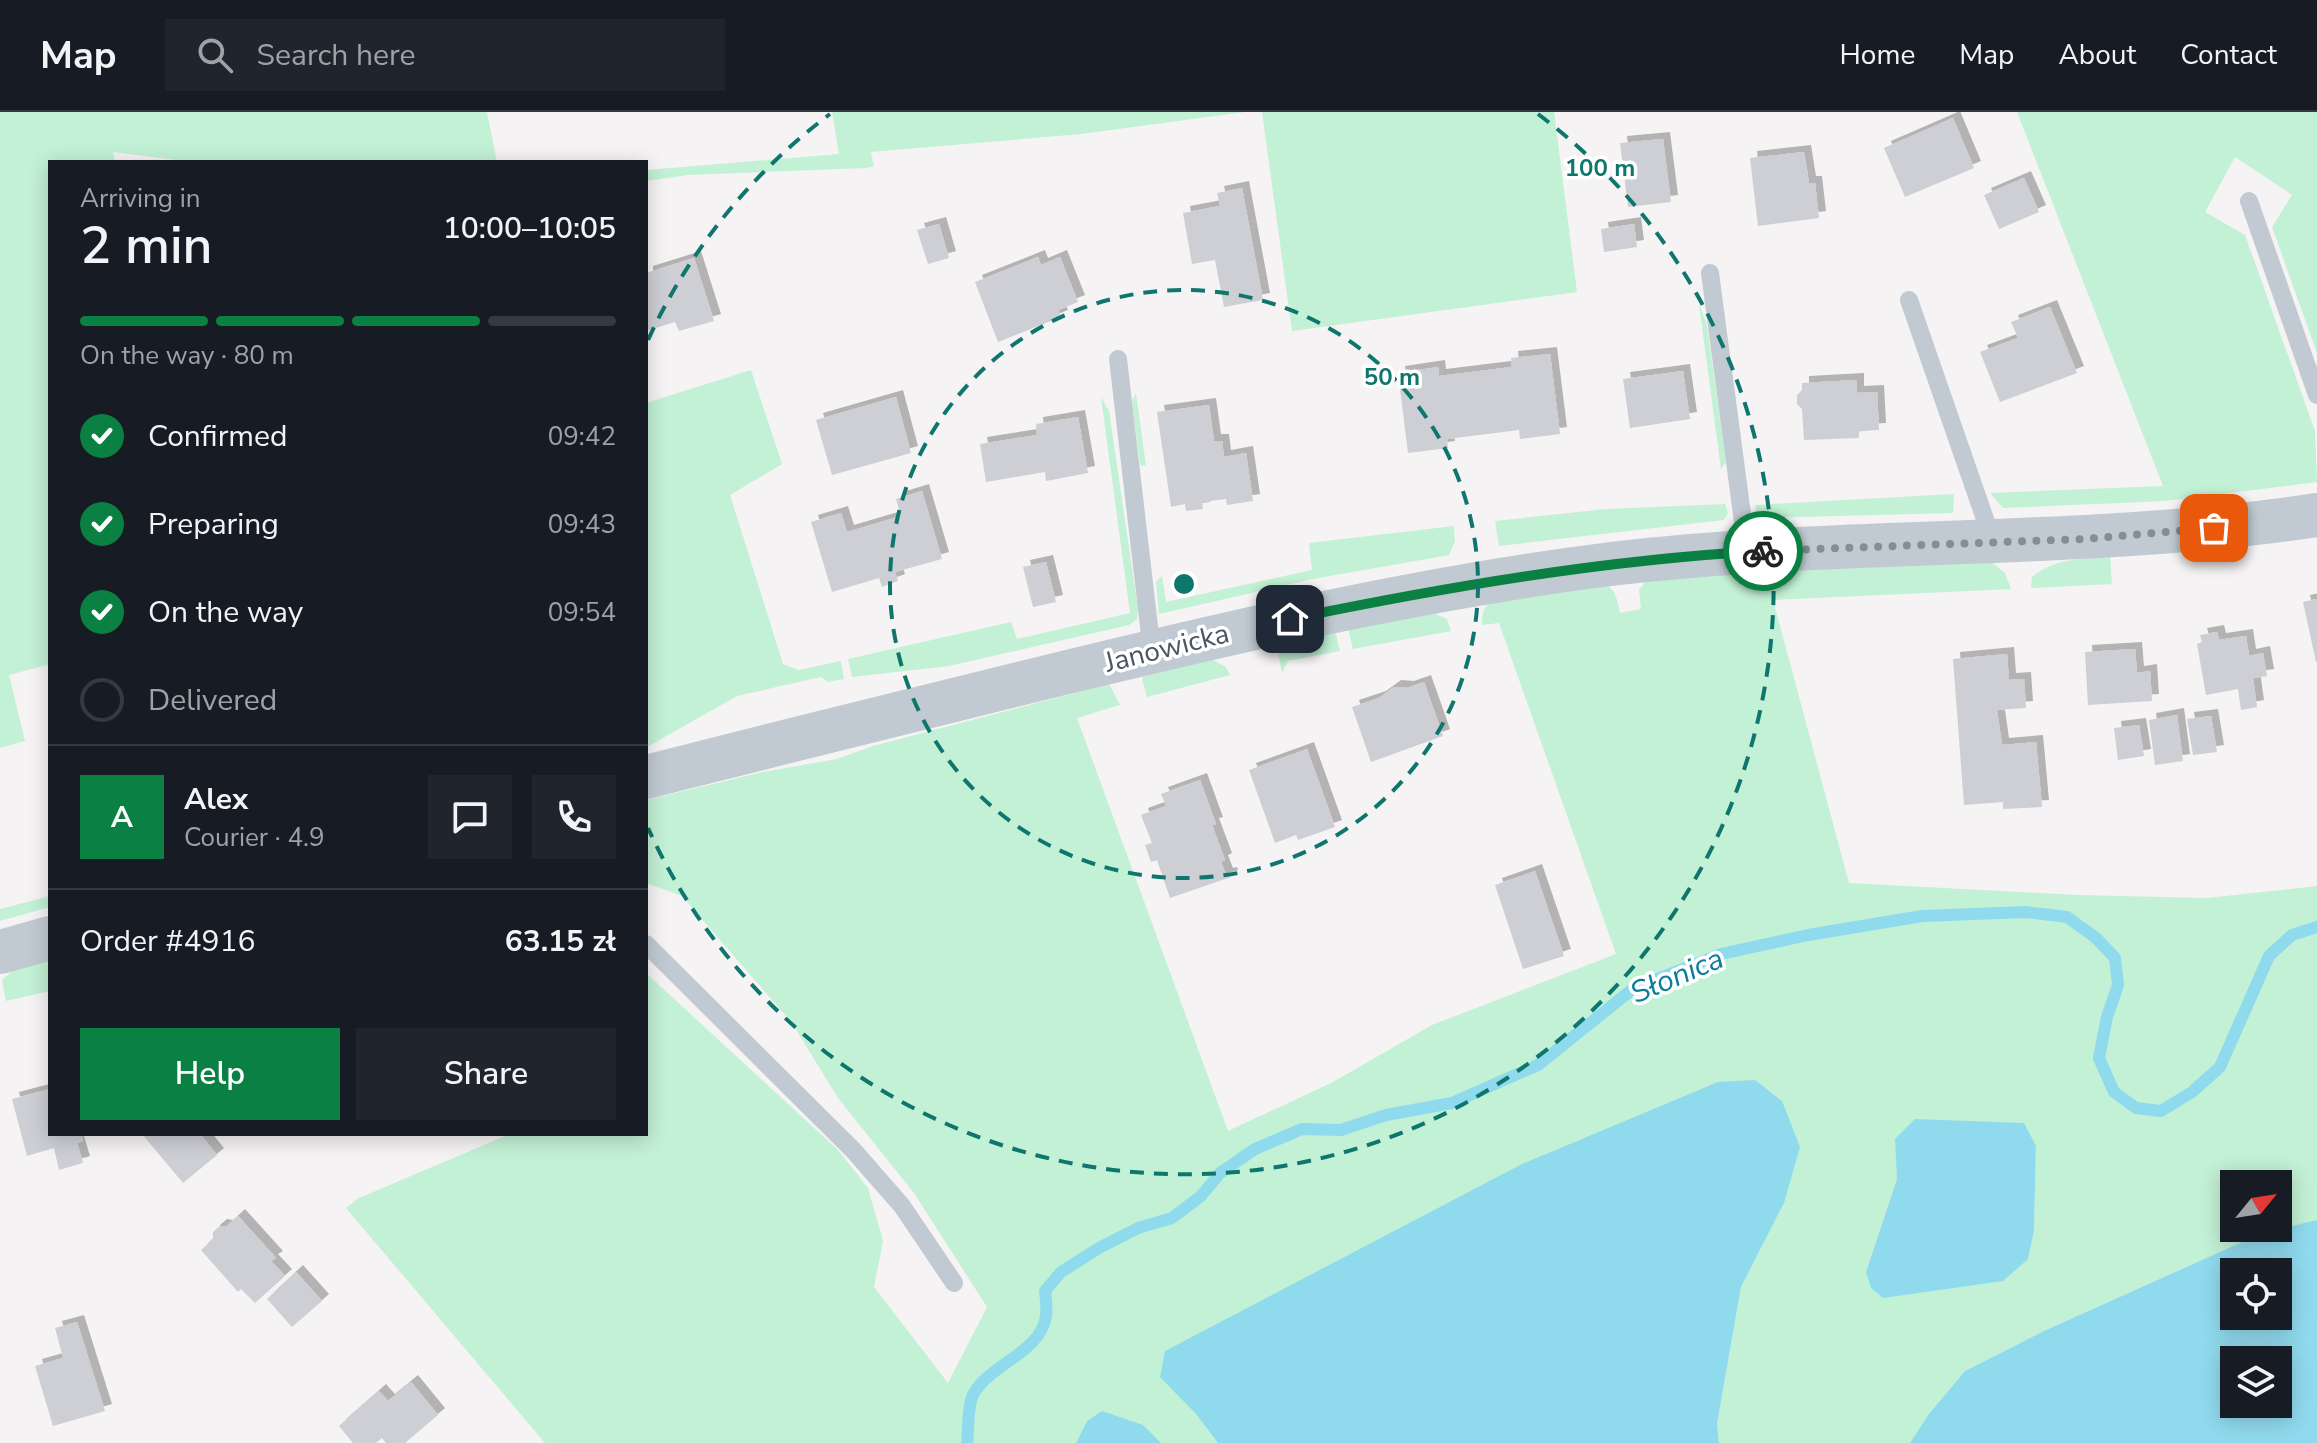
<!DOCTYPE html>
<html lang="en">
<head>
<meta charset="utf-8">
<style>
  body { margin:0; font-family:"Nunito Sans",sans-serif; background:#20242c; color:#f1f3f6; height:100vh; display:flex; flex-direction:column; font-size:30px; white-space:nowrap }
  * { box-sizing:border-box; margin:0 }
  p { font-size:26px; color:#9ea1a6 }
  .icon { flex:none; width:44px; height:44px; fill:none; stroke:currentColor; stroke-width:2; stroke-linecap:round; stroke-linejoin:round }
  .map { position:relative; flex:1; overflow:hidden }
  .drawer { position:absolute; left:48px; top:48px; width:600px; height:976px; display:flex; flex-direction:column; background:#171b24; border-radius:0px; box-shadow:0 4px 20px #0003 }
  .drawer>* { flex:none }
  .needle { width:52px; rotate:60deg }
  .fabs { position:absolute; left:2220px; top:1058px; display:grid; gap:16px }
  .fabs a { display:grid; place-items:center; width:72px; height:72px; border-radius:0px; background:#171b24; box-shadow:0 4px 20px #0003; font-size:40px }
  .pin { position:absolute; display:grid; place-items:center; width:68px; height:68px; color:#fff; margin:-34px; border-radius:16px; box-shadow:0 4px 12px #0006 }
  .courier { position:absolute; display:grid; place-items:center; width:80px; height:80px; margin:-40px; border:6px solid #0b8043; border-radius:50%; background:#fff; color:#222; box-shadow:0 2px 10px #0007 }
  .headline em { font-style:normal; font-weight:600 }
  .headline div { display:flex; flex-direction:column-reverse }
  .headline { display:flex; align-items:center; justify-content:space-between; height:136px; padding:0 32px }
  h1 { font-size:52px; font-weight:600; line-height:60px }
  .bar { display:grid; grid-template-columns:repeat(4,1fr); gap:12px 8px; align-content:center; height:96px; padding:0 32px }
  .bar i { height:10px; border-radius:6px; background:#363941 }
  .bar .on { background:#0b8043 }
  .bar p { grid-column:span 4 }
  .line { display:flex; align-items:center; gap:20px; padding:0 32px; border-top:2px solid #363941 }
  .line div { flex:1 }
  .round { display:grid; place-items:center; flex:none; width:84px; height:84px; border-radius:0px; background:#20242c }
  ol { padding:0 32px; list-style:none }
  li { display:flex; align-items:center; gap:24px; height:88px }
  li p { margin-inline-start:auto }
  li .icon { padding:8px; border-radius:50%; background:#0b8043; color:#fff; stroke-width:4 }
  li:last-child { color:#9ea1a6 }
  li i { width:44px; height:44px; border:4px solid #363941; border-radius:50% }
  .button { display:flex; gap:16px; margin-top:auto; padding:16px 32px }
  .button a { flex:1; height:92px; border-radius:0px; background:#0b8043; color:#fff; font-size:32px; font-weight:600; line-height:92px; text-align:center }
  .button a+a { background:#20242c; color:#f1f3f6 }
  header { display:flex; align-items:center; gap:48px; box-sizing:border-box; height:112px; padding:0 40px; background:#171b24; border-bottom:2px solid #363941 }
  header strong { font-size:38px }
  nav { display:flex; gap:44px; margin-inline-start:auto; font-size:28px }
  .search { width:560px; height:72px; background:#20242c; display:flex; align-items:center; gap:20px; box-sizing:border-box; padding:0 28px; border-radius:0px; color:#9ea1a6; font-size:30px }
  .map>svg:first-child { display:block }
</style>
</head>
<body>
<header>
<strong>Map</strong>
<div class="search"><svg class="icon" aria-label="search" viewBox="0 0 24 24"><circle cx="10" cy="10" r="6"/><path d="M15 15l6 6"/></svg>Search here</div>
<nav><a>Home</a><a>Map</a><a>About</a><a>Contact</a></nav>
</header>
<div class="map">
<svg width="2317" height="1331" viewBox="0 0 2317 1331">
  <defs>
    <filter id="shadow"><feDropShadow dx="7" dy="-7" stdDeviation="0" flood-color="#0004"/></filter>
  </defs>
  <rect width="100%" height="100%" fill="#f5f3f3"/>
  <path fill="#c3f1d5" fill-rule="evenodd" d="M 0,0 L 487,0 L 497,50 L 193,50 L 113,40 L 115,50 L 50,50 L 50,552 L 9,563 L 25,629 L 0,636 Z
    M 832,0 L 1245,0 L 1081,22 L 871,40 L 874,54 L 867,56 L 688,63 L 646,69 L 646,58 L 839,42 Z
    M 1262,0 L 1554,0 L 1577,180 L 1292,219 Z
    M 2017,0 L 2317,0 L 2317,241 L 2272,115 L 2292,83 L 2235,45 L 2205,100 L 2245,123 L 2315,319 L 2317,370 L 2165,389 L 2003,396 L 1990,381 L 2163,374 Z
    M 1699,192 L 1707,213 L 1726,350 L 1721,357 Z
    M 751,258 L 782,352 L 730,383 L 783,552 L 799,558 L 841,549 L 844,567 L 828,570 L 821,565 L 737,584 L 647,635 L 646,291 Z
    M 1136,281 L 1146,354 L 1140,353 L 1132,289 Z
    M 1101,285 L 1109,299 L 1138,497 L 1137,507 L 1129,513 L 949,554 L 852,565 L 848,547 L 1011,510 L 1017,527 L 1130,501 Z
    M 1954,382 L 1953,401 L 1758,406 L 1755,393 Z
    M 1725,392 L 1728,401 L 1724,408 L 1499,434 L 1495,409 L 1606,397 Z
    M 1454,414 L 1455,429 L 1449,443 L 1313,467 L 1159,502 L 1156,470 L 1162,464 L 1166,490 L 1312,458 L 1309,431 Z
    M 2110,445 L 2112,472 L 2031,476 L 2032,465 C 2055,446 2081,447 2110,445 Z
    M 1991,450 L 2005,461 L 2011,477 L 1773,488 L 1849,771 L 2078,783 L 2207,786 L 2317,774 L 2317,1108 L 2262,1121 L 2046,1218 L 1965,1259 L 1928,1303 L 1910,1331 L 1719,1331 L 1717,1312 L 1741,1175 L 1784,1091 L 1196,1302 L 1218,1331 L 1161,1331 L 1142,1313 L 1087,1309 L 1076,1331 L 545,1331 L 346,1096 L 359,1086 L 510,1022 L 646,1022 L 646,861 L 838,1038 L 868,1076 L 883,1129 L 874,1175 L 948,1271 L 987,1195 L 914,1081 L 838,986 L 792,911 L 682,784 L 646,771 L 646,688 L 763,660 L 837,647 L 873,634 L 1109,572 L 1120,593 L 1077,606 L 1228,1019 L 1333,970 L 1432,913 L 1616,842 L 1499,511 L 1482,513 C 1482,501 1483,495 1493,488 L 1605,472 C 1617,479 1617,489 1620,501 L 1641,497 L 1639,478 L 1647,468 L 1707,460 ZM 2036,1034 L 2034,1119 L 2028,1147 L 1866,1160 L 1897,1067 ZM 2234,1072 L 2278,1072 L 2278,1116 L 2234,1116 Z
    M 1433,501 L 1447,507 L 1451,519 L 1353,537 L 1348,516 Z
    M 1335,518 L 1340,539 L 1288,549 L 1282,561 L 1276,529 Z
    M 1209,546 L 1225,554 L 1230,563 L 1147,585 L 1142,567 L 1145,560 Z
    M 50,784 L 50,795 L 0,809 L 0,797 Z
    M 50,847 L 50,879 L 6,889 L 2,868 L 16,856 Z"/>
  <path fill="#90daee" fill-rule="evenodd" d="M 1755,968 L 1782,989 L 1800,1035 L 1784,1091 L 1741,1175 L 1717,1312 L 1719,1331 L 1218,1331 L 1196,1302 L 1160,1265 L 1165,1239 L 1522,1052 L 1718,970 Z
    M 1915,1007 L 2024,1011 L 2036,1034 L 2034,1119 L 2028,1147 L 2003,1169 L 1883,1186 L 1871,1176 L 1866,1160 L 1897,1067 L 1895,1027 Z
    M 2317,1108 L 2317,1331 L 1910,1331 L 1928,1303 L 1965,1259 L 2046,1218 L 2262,1121 ZM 2234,1160 L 2278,1160 L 2278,1204 L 2234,1204 ZM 2234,1248 L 2278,1248 L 2278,1292 L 2234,1292 Z
    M 1102,1299 L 1143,1313 L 1161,1331 L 1076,1331 L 1087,1309 Z"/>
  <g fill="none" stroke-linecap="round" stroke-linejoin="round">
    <path stroke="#90daee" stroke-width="12" d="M 967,1331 C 969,1316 967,1293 974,1281 C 992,1251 1041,1240 1046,1204 C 1047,1196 1046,1187 1045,1179 L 1061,1160 L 1099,1136 L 1138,1116 L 1172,1106 L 1201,1084 L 1220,1061 L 1255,1037 L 1302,1017 L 1341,1018 L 1386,1003 L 1452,991 L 1538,953 L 1634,876 L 1721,842 L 1808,823 L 1922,804 L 2026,800 L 2067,805 L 2096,826 L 2115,846 L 2118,873 L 2107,905 L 2099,946 L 2114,980 L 2136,996 L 2161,999 L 2192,980 L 2220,955 L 2269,844 L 2292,823 L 2317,815"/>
  </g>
  <path fill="#cdcfd5" filter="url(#shadow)" d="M 1953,6 L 1974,56 L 1905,85 L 1884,36 Z
    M 1663,27 L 1671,90 L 1628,95 L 1620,31 Z
    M 1804,40 L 1809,71 L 1815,71 L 1819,106 L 1758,114 L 1750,46 Z
    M 2024,66 L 2039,100 L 1999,117 L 1984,83 Z
    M 1242,76 L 1263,188 L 1224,195 L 1215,148 L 1192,152 L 1183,101 L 1220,94 L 1217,81 Z
    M 939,112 L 949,146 L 928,152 L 917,118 Z
    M 1634,112 L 1637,135 L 1604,140 L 1601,117 Z
    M 1038,145 L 1041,153 L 1060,145 L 1078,190 L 1058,198 L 1061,205 L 998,230 L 975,170 Z
    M 694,146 L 714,209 L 679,219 L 675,210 L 646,219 L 646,161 Z
    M 2050,195 L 2077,261 L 2000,290 L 1980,240 L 2018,226 L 2011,210 Z
    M 1550,242 L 1560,322 L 1520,327 L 1519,318 L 1447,327 L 1448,336 L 1408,341 L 1398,261 L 1438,255 L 1439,264 L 1512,255 L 1511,246 Z
    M 1683,259 L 1690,307 L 1630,316 L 1623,267 Z
    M 1857,268 L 1857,281 L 1877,280 L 1879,318 L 1859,319 L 1859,326 L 1804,328 L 1802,297 L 1797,292 L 1797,283 L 1802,278 L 1802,271 Z
    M 896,285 L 911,341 L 832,363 L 816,308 Z
    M 1209,293 L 1214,329 L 1222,329 L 1224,345 L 1246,341 L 1253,389 L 1227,393 L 1226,387 L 1202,390 L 1203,397 L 1186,399 L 1185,392 L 1171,395 L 1157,300 Z
    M 1078,305 L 1088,361 L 1046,369 L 1045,360 L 986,370 L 980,332 L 1037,323 L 1036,312 Z
    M 922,379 L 942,447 L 895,460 L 898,469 L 882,475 L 879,466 L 832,480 L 811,410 L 841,401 L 847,420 L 901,404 L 896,387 Z
    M 1046,450 L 1056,490 L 1033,495 L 1023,455 Z
    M 2317,487 L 2317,550 L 2316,550 L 2303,490 Z
    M 2217,520 L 2219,528 L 2246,524 L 2249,544 L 2263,541 L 2267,564 L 2253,566 L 2257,595 L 2241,598 L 2238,577 L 2206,583 L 2197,532 L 2202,530 L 2200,523 Z
    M 2135,537 L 2137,561 L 2150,559 L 2152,589 L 2088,593 L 2085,540 Z
    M 2007,542 L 2009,568 L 2024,567 L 2026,596 L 1997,598 L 2002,633 L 2036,630 L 2042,695 L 2003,697 L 2003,690 L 1964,693 L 1953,547 Z
    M 1424,570 L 1443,624 L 1371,650 L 1352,595 L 1379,586 L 1394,575 L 1407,576 Z
    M 2177,603 L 2183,649 L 2155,653 L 2149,608 Z
    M 2211,604 L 2217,640 L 2193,643 L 2187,607 Z
    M 2139,613 L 2144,644 L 2118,648 L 2114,616 Z
    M 1307,637 L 1335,715 L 1298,728 L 1296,723 L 1275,731 L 1249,658 Z
    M 1200,668 L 1216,712 L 1212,713 L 1225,748 L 1221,750 L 1226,763 L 1230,762 L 1231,765 L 1170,786 L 1157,748 L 1151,750 L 1145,733 L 1152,731 L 1141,703 L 1166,694 L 1161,682 Z
    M 1535,759 L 1564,844 L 1523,857 L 1495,773 Z
    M 50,977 L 50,1022 L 81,1022 L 83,1029 L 77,1031 L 83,1051 L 59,1058 L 54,1036 L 27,1044 L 12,987 Z
    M 142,1022 L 200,1022 L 217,1043 L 183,1071 Z
    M 238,1104 L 276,1146 L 271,1149 L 285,1164 L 255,1191 L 241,1177 L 238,1180 L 201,1138 L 213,1127 L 213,1120 L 220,1114 L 226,1115 Z
    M 296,1160 L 322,1189 L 292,1215 L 267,1187 Z
    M 77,1210 L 105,1299 L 53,1314 L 35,1254 L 63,1246 L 55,1216 Z
    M 411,1270 L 438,1303 L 405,1331 L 386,1331 L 382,1326 L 376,1331 L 353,1331 L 339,1314 L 379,1279 L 388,1289 Z"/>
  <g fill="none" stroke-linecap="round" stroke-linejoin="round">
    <path stroke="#c1cad2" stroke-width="18" d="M 2249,89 L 2317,283
      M 1710,161 L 1747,440
      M 1909,188 L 1993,430
      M 1118,247 L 1152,540
      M 646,832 L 854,1039 L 902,1094 L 954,1171"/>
    <path stroke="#c1cad2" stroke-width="44" d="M 646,665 C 778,631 911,599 1043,566 C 1232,520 1418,476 1611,452 C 1846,424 2083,438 2317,403
      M 0,840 L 50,826"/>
  </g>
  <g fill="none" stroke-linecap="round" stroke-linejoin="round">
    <path stroke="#868d94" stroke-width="8" stroke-dasharray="0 14.4" d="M 1763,439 L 2084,427 L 2214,416"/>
    <path stroke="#0b8043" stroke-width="10" d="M 1290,507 C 1446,475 1603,448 1763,439"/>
  </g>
  <g fill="none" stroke="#0f766e" stroke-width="4" stroke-dasharray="14 10">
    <circle cx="1184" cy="472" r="294"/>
    <path d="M648 228A589 589 0 0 1 830 2M1538 2A589 589 0 1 1 648 716"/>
  </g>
  <g text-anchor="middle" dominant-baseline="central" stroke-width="7" stroke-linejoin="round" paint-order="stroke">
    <g font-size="28" fill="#4a5661" stroke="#fff">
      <text transform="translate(1167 536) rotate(-14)">Janowicka</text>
    </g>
    <g font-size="30" font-style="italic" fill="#0c7c9b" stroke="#fff">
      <text transform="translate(1677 864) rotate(-23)">Słonica</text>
    </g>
  </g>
  <circle cx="1184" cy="472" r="12" fill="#0f766e" stroke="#fff" stroke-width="4"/>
  <g font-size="24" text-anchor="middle" font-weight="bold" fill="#0f766e" stroke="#fff" stroke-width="7" stroke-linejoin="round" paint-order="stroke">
    <text x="1600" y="64">100 m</text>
    <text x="1392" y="273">50 m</text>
  </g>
</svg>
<div class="fabs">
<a><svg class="needle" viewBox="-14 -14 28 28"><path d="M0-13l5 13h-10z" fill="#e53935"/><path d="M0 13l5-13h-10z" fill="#9ea1a6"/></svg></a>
<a><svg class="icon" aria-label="locate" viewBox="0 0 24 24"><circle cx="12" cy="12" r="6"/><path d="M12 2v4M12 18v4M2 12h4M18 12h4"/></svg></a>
<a><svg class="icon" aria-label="layers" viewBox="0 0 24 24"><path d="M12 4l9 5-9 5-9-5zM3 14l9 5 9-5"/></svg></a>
</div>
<div class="pin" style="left:2214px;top:416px;background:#ea580c"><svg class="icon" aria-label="bag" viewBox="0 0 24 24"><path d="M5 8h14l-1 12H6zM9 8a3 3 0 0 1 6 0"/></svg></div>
<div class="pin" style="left:1290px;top:507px;background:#1f2937"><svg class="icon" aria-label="home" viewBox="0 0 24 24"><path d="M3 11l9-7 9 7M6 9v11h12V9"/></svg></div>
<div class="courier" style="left:1763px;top:439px"><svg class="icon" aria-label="bike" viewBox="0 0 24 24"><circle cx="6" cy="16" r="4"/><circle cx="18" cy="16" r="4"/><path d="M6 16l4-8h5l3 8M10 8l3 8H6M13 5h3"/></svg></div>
<section class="drawer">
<div class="headline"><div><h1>2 min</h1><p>Arriving in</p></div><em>10:00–10:05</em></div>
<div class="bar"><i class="on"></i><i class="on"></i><i class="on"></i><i></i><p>On the way · 80 m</p></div>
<ol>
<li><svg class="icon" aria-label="check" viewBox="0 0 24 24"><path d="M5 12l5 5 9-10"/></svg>Confirmed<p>09:42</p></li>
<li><svg class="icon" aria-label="check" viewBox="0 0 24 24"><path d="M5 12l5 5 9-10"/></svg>Preparing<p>09:43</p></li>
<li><svg class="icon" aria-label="check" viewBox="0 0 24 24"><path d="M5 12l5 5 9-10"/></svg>On the way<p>09:54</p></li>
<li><i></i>Delivered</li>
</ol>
<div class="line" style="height:144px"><b class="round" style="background:#0b8043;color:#fff">A</b><div><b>Alex</b><p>Courier · 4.9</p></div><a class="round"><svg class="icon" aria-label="chat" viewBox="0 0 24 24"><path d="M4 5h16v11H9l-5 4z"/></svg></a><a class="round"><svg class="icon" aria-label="phone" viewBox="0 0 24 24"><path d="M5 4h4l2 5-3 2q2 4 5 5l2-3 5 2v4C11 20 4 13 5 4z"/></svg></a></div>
<div class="line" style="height:104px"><div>Order #4916</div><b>63.15 zł</b></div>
<div class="button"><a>Help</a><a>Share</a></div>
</section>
</div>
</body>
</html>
